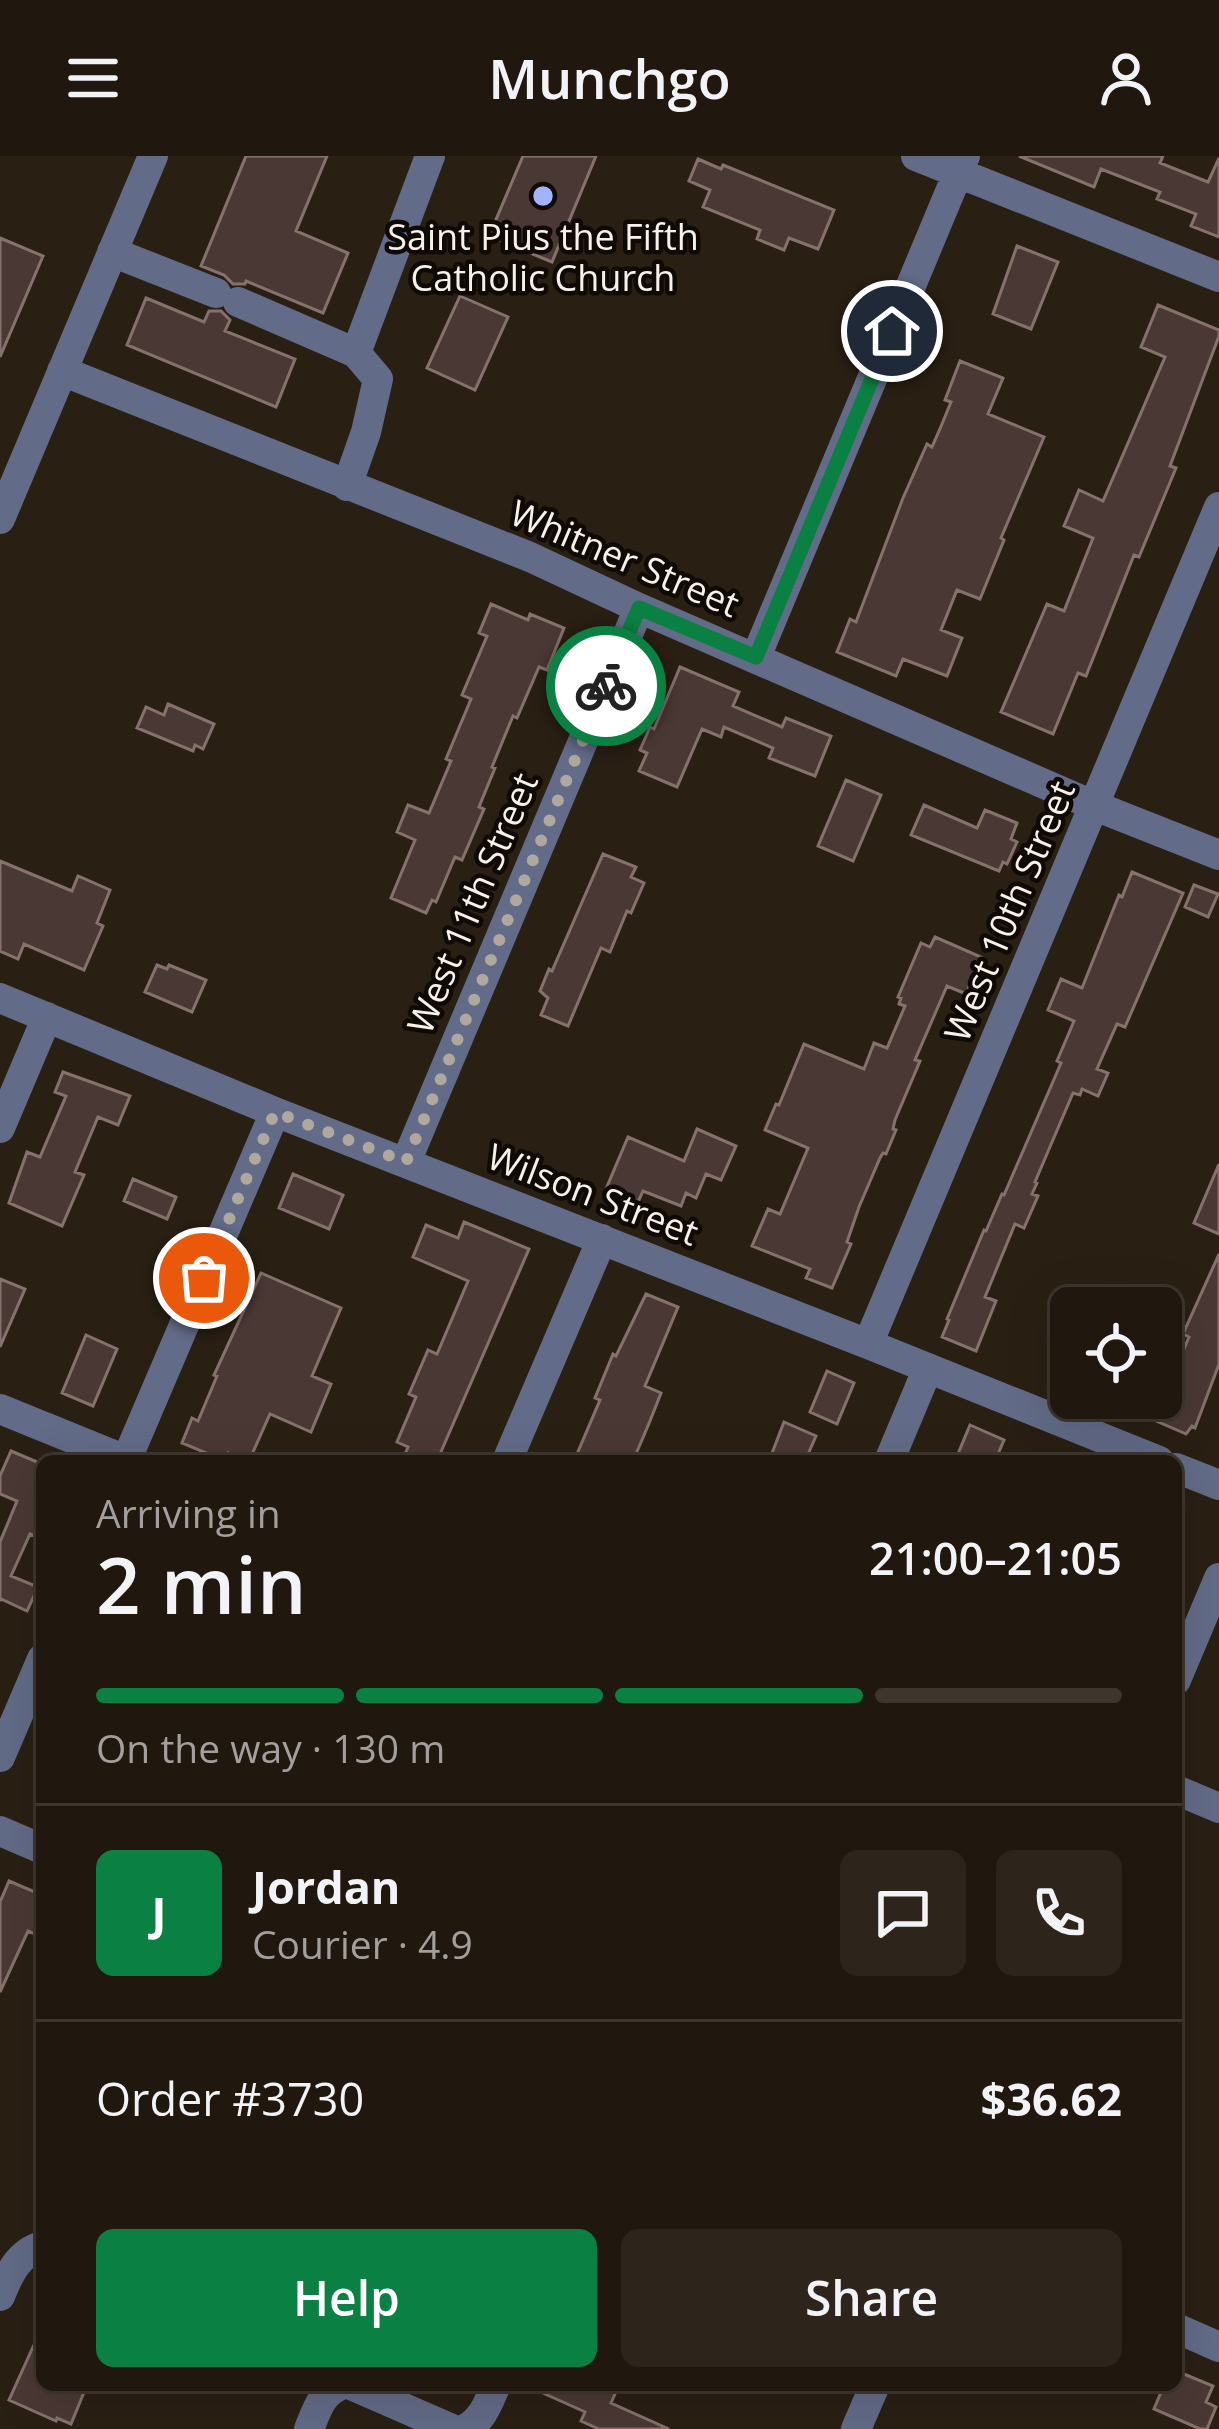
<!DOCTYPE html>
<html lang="en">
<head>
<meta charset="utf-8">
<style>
  body { margin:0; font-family:"Open Sans",sans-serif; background:#2d241c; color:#f1f3f6; height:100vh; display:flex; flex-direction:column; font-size:45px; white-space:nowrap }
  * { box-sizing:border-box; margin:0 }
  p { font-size:39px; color:#a29f9e }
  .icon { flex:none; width:66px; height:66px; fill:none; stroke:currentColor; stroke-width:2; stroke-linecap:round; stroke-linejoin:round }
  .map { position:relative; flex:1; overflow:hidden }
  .drawer { position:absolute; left:36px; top:1299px; width:1146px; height:936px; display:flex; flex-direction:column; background:#20170e; border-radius:18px; box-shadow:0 12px 48px #0002,0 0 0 3px #3d362e }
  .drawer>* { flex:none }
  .controls { position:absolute; left:1050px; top:1131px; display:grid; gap:24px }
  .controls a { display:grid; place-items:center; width:132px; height:132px; border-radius:18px; background:#20170e; box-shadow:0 12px 48px #0002,0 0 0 3px #3d362e; font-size:60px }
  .pin { position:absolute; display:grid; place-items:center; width:102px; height:102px; color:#fff; margin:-51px; border:6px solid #fff; border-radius:50%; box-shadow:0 3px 12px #0007 }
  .courier { position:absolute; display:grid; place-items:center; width:120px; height:120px; margin:-60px; border:9px solid #0b8043; border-radius:50%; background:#fff; color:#222; box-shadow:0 3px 15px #0007 }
  .overview em { font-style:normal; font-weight:600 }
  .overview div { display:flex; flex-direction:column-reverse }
  .overview { display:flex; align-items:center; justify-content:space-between; height:204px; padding:0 60px }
  h1 { font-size:78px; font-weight:600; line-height:90px }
  .bar { display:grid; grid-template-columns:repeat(4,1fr); gap:18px 12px; align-content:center; height:144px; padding:0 60px }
  .bar i { height:15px; border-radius:9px; background:#3d362e }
  .bar .current { background:#0b8043 }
  .bar p { grid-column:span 4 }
  .line { display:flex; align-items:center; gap:30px; padding:0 60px; border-top:3px solid #3d362e }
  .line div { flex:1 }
  .round { display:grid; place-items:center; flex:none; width:126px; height:126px; border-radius:18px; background:#2d241c }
  .cta { display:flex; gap:24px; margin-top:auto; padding:24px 60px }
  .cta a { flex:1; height:138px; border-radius:18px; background:#0b8043; color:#fff; font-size:48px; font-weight:600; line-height:138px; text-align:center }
  .cta a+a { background:#2d241c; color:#f1f3f6 }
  header { display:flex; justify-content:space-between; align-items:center; height:156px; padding:0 60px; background:#20170e; font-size:54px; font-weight:600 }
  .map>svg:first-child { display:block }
</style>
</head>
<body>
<header><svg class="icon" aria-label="menu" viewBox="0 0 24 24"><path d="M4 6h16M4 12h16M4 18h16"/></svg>Munchgo<svg class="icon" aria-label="person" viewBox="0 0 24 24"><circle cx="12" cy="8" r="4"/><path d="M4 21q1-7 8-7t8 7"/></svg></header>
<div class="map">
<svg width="1219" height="2273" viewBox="0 0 1219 2273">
  <rect width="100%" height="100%" fill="#2a1f13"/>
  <path fill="#4a3834" stroke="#86716d" stroke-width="3" d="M 246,0 L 327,0 L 296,75 L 348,97 L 323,157 L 246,125 L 245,128 L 233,128 L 224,119 L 201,110 Z
    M 523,0 L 596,0 L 552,106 L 489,80 Z
    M 1019,0 L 1163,0 L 1160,7 L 1208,26 L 1219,2 L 1219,81 L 1191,70 L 1196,58 L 1157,43 L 1160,36 L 1101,13 L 1094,31 Z
    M 698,3 L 721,13 L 723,9 L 834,54 L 818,93 L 789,82 L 784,94 L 757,83 L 760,74 L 703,51 L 710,34 L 689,25 Z
    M 0,82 L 43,100 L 0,201 Z
    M 1017,90 L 1058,106 L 1031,173 L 993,158 Z
    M 460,140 L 508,161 L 475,234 L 427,212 Z
    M 146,142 L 204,166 L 209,155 L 221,155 L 230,164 L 225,175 L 295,203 L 276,251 L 127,189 Z
    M 1158,149 L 1219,174 L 1219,180 L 1170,310 L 1176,312 L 1139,401 L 1134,399 L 1086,520 L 1078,517 L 1053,578 L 1001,556 L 1047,448 L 1064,455 L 1093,382 L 1064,370 L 1079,334 L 1103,345 L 1165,201 L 1141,191 Z
    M 960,205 L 1003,222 L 988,258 L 1044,281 L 1001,382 L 1004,384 L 980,443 L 957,434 L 941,474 L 962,482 L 947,520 L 903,503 L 896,520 L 837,496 L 850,463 L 856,466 L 903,342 L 927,288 L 932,291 L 942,268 L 951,246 L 945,244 Z
    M 491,448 L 528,464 L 530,458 L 564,472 L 547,514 L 539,511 L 517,562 L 513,560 L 492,611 L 495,612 L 479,651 L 484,653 L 462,704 L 455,701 L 436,746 L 432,744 L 426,757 L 391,742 L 415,684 L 397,676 L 408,649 L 429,657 L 451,605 L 446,603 L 471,543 L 462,539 L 487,480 L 479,477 Z
    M 680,511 L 739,536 L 733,550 L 782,571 L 786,562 L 831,580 L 815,620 L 769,602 L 773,592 L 724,571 L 721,581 L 702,573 L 677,631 L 639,615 L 647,597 L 640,594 L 650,571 L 654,573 Z
    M 168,548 L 214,568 L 203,593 L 195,589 L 193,595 L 137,572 L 146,551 L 164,559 Z
    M 846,624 L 881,639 L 853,705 L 818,690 Z
    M 924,649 L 977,672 L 985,654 L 1017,667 L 1011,683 L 1017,686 L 1007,708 L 1003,706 L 999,715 L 911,679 Z
    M 603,698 L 636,711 L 631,721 L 644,727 L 631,757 L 627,755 L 610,796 L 601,792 L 568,870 L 541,859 L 548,842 L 540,835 L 549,813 L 552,815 Z
    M 0,705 L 72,735 L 78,720 L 110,734 L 97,767 L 103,770 L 84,814 L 24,788 L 18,803 L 0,795 Z
    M 1132,716 L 1183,737 L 1125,871 L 1117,868 L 1097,913 L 1108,917 L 1098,940 L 1082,933 L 1080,939 L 1073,937 L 1035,1026 L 1037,1027 L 1032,1038 L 1038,1040 L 1024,1072 L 1015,1068 L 985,1141 L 996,1145 L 976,1195 L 942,1181 L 949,1164 L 947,1163 L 984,1074 L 986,1075 L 1002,1038 L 1004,1039 L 1061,907 L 1057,905 L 1074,865 L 1048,854 L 1061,823 L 1082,832 L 1119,739 L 1122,741 Z
    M 1194,729 L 1218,738 L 1208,761 L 1185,751 Z
    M 935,781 L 981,801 L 966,838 L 947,830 L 915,904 L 920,905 L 895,964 L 893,973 L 896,974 L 886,998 L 883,997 L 880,1002 L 859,1051 L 847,1086 L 851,1088 L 832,1132 L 806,1122 L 810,1113 L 752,1090 L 768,1053 L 780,1058 L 808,992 L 765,974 L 776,948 L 779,949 L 804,888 L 864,913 L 874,887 L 887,892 L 905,850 L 899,848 L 901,842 L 898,841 L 921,787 L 930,791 Z
    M 157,809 L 167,813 L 169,809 L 206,824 L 192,856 L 145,836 Z
    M 63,916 L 130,940 L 118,969 L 98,961 L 75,1016 L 84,1019 L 62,1070 L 9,1047 L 27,996 L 40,1001 L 66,940 L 55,936 Z
    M 697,973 L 736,990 L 721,1024 L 706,1018 L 696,1042 L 686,1037 L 681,1050 L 643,1035 L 638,1046 L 606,1033 L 628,981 L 684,1005 Z
    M 1219,1008 L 1219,1078 L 1194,1067 Z
    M 293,1018 L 343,1039 L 329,1073 L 279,1052 Z
    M 133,1023 L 176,1041 L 167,1063 L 124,1045 Z
    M 464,1066 L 529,1093 L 437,1305 L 402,1305 L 408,1291 L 397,1286 L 416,1241 L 409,1238 L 428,1194 L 437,1198 L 468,1125 L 413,1101 L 426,1069 L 458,1082 Z
    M 1219,1098 L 1219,1208 L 1195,1272 L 1192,1270 L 1186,1278 L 1154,1264 L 1189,1181 L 1183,1178 Z
    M 261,1117 L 341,1152 L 312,1220 L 331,1228 L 311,1276 L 270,1258 L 249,1305 L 228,1297 L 225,1305 L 182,1287 L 192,1262 L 198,1265 L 217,1220 L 214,1219 Z
    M 0,1123 L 25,1133 L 0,1191 Z
    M 646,1138 L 678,1151 L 645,1230 L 661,1237 L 650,1265 L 633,1305 L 574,1305 L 600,1244 L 595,1242 L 613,1198 L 616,1200 Z
    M 86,1179 L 117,1193 L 93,1250 L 62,1237 Z
    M 827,1215 L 854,1227 L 837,1268 L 810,1256 Z
    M 784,1266 L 816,1280 L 805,1305 L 769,1305 Z
    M 970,1269 L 1004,1284 L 995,1305 L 955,1305 Z
    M 11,1295 L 42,1308 L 42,1383 L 30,1378 L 11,1420 L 38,1431 L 27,1455 L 1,1443 L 0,1445 L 0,1386 L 17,1345 L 0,1338 L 0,1320 Z
    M 9,1725 L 42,1739 L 42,1781 L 28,1775 L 0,1836 L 0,1746 Z
    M 42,2171 L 42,2229 L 87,2229 L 71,2268 L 57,2262 L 56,2265 L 9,2244 Z
    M 1179,2216 L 1213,2230 L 1206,2246 L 1216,2251 L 1207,2273 L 1200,2273 L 1154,2253 L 1164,2229 L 1176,2229 Z
    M 525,2229 L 619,2229 L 611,2247 L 669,2273 L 599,2273 L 581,2265 L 585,2256 Z"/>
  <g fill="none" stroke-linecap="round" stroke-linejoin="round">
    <path stroke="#626b87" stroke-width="30" d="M 916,0 L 1219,121
      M 112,96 L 216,137
      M 238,146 L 356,197 L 378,223 L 366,276 L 347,330
      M 356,197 L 430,0
      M 62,215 L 530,401 L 639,452 L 1095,650 L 1219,699
      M 0,363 L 153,0
      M 756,501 L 965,0
      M 0,842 L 275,956 L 868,1188 L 1159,1305
      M 0,972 L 47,861
      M 406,1006 L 639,452
      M 868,1188 L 1219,351
      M 0,1253 L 128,1305
      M 126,1305 L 275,956
      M 507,1305 L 602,1083
      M 889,1305 L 928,1212
      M 1176,1312 L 1219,1329
      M 1176,1524 L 1219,1422
      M 0,1601 L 42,1503
      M 1176,1634 L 1219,1652
      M 0,1675 L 42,1693
      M 0,2140 C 9,2118 18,2097 42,2090
      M 1176,2172 L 1219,2191
      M 351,2229 L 452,2273
      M 309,2273 C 317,2254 321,2237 341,2229
      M 465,2273 C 483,2264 488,2247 496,2229
      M 856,2273 L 875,2229"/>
  </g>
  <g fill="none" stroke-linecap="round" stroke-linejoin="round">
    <path stroke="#b0a89e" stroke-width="12" stroke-dasharray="0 21.6" d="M 204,1122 L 275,956 L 406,1006 L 606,530"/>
    <path stroke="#0b8043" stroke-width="15" d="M 606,530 L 639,452 L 756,501 L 892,175"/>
  </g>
  <circle fill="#a3b2fd" stroke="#0f0a06" stroke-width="4.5" cx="543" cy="40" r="12"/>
  <g text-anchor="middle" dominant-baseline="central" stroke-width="9" stroke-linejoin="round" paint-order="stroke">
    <g font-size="36" fill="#f8f1e9" stroke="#0f0a06">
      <text x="543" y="80">Saint Pius the Fifth<tspan x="543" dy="41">Catholic Church</tspan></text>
    </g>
    <g font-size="36" fill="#f8f1e9" stroke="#0f0a06">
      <text transform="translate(625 402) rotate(23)">Whitner Street</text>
      <text transform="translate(472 747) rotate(-67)">West 11th Street</text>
      <text transform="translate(1009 755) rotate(-67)">West 10th Street</text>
      <text transform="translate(593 1038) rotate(21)">Wilson Street</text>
    </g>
  </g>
</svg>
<div class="controls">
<a><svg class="icon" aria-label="locate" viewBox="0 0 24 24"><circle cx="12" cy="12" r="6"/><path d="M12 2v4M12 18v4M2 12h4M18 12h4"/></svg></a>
</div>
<div class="pin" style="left:204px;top:1122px;background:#ea580c"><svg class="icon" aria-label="bag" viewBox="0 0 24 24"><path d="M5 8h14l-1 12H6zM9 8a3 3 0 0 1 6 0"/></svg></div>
<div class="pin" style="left:892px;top:175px;background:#1f2937"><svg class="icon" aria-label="home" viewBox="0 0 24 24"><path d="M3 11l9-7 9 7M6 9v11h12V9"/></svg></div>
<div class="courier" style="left:606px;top:530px"><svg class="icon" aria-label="bike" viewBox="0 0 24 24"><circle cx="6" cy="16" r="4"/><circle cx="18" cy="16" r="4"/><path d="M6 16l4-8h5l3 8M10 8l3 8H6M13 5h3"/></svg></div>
<section class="drawer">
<div class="overview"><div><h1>2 min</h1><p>Arriving in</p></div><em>21:00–21:05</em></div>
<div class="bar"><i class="current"></i><i class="current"></i><i class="current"></i><i></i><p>On the way · 130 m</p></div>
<div class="line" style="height:216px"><b class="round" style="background:#0b8043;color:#fff">J</b><div><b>Jordan</b><p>Courier · 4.9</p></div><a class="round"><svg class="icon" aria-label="chat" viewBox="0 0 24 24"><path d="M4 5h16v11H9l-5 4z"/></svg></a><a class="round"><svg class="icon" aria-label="phone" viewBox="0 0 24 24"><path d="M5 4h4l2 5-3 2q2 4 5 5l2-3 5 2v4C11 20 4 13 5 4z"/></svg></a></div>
<div class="line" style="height:156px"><div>Order #3730</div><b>$36.62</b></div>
<div class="cta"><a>Help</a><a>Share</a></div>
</section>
</div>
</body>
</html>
